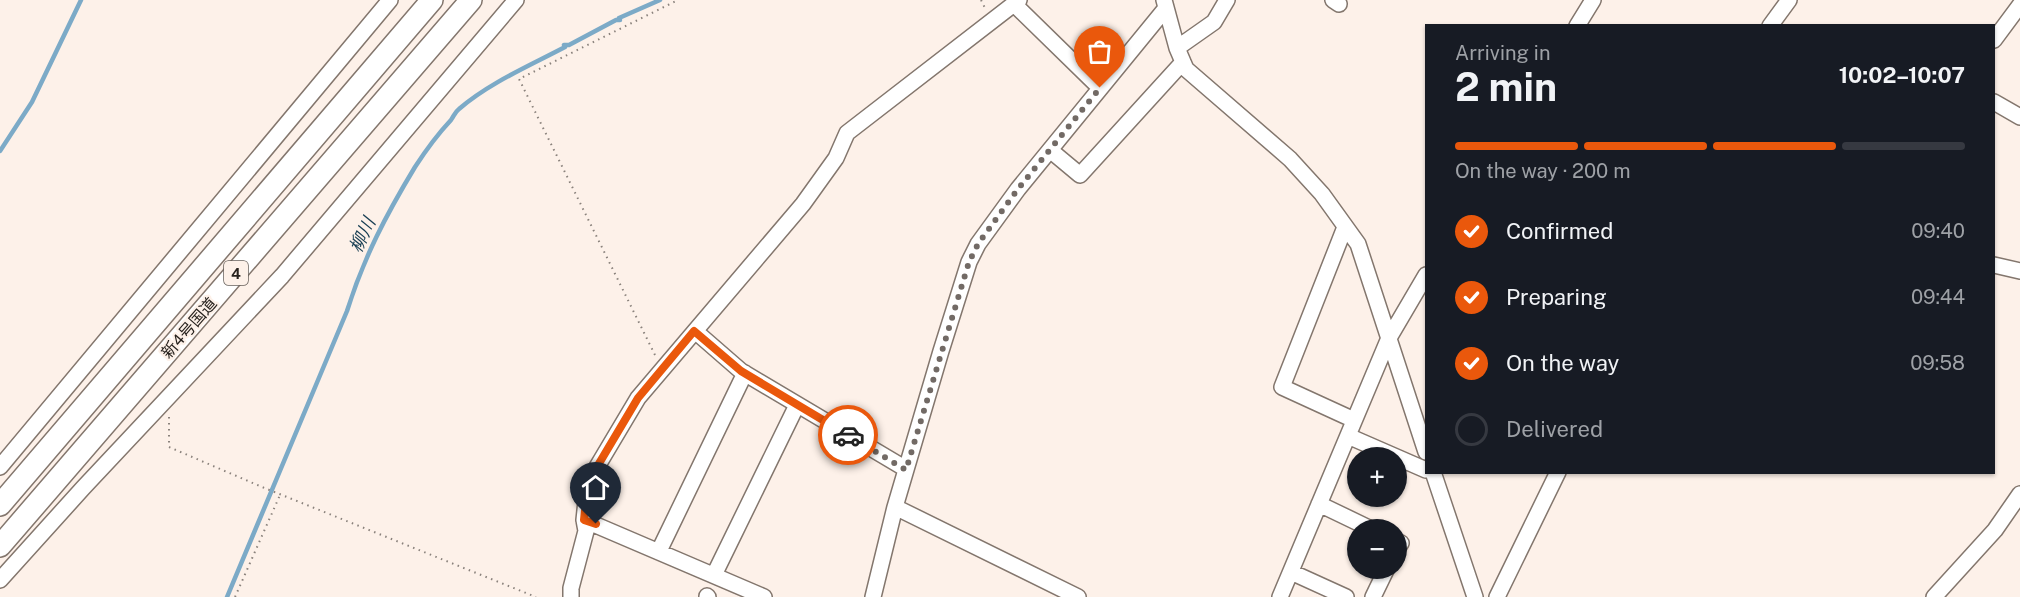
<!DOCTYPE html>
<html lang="en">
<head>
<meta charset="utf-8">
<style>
  body { margin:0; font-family:"Public Sans","Noto Sans JP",sans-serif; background:#20242c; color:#f1f3f6; height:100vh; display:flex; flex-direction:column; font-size:22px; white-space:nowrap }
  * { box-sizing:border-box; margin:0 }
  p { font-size:20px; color:#9ea1a6 }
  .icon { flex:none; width:33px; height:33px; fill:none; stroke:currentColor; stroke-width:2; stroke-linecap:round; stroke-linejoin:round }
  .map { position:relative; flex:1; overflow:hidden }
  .side { position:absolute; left:1425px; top:24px; width:570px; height:450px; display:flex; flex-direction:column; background:#171b24; border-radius:0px; box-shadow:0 2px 4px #0004 }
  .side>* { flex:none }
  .controls { position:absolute; left:1347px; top:447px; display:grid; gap:12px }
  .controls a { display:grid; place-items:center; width:60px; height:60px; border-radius:50%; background:#171b24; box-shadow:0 2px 4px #0004; font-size:30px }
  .pin { position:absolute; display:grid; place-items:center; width:51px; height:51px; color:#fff; margin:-62px -26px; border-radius:50% 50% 50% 0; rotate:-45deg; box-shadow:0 0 6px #0007 }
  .pin .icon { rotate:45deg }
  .courier { position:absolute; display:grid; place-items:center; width:60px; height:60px; margin:-30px; border:4px solid #ea580c; border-radius:50%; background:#fff; color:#222; box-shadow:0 2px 8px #0007 }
  .overview em { font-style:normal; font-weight:700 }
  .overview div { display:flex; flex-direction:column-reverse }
  .overview { display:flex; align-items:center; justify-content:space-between; height:102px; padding:0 30px }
  h1 { font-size:39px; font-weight:700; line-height:45px }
  .bar { display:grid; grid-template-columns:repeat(4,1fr); gap:9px 6px; align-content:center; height:72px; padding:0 30px }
  .bar i { height:8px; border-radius:4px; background:#363941 }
  .bar .current { background:#ea580c }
  .bar p { grid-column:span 4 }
  ol { padding:0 30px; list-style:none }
  li { display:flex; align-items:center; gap:18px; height:66px }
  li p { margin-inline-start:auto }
  li .icon { padding:6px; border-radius:50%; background:#ea580c; color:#fff; stroke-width:4 }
  li:last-child { color:#9ea1a6 }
  li i { width:33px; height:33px; border:3px solid #363941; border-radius:50% }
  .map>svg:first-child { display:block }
</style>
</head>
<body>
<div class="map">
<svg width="2020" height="597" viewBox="0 0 2020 597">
  <rect width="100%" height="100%" fill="#fdf1e9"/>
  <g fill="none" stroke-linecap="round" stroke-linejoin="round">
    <path stroke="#7caac7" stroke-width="4.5" d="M 0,151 L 32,102 L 81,0
      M 227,597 L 347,311 C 364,257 386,215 415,167 C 426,150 437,135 451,120 C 454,116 455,112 459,109 C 489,83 529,66 565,47 L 564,45 L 569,45 L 616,20 L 620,20 L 619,18 L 660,0"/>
    <defs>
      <path id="minor" d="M 1164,0 L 1177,48 L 1186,69 L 1290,159 L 1322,194 L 1358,244 L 1426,452
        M 1333,0 L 1339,4
        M 1014,4 L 1100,88
        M 1577,26 L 1593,0
        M 1770,26 L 1789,0
        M 1994,40 L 2020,5
        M 1177,48 L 1214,22 L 1227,0
        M 1994,102 L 2020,117
        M 1050,150 L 1080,175 L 1183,62
        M 1345,227 L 1282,387 L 1354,420
        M 1994,265 L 2020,271
        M 695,331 L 741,371 L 906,469
        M 1348,436 L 1426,470
        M 0,467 L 390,0
        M 1433,472 L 1475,597
        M 1319,504 L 1373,530
        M 895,507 L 1078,597
        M 584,520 L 764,597
        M 1396,541 L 1401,543 L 1396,551
        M 659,551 L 745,373
        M 1291,572 L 1346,597
        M 714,575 L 797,405
        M 0,580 L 83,488 L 282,276 L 516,0
        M 707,596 L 708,597
        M 571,597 L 571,588 L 586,531 L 584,520 L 588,482 L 638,398 L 803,204 L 836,158 L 847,133 L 1019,0
        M 873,597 L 895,507 L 941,351 L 969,262 L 978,244 L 1018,189 L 1166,8
        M 1280,597 L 1389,338 L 1426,275
        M 1373,597 L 1387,568
        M 1497,597 L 1558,472
        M 1934,597 L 1995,530 L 2020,494"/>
      <path id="highway" d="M 0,505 L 432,0
        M 0,546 L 471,0"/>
    </defs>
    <use href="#minor" stroke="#83766d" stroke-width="18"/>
    <use href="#highway" stroke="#83766d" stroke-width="24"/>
    <path stroke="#8a827c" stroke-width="2" stroke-dasharray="1.5 4.5" stroke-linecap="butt" d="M 981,0 L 985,8
      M 655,355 L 519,79 L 678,0
      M 169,417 L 169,447 L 262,487 L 536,597
      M 235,597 L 280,495"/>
    <use href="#minor" stroke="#fff" stroke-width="15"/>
    <use href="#highway" stroke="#fff" stroke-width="21"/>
  </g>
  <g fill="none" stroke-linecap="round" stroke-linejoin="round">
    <path stroke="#726a65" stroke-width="6" stroke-dasharray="0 10.8" d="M 848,435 L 906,470 L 969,262 L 978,244 L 1018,189 L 1100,88"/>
    <path stroke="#ea580c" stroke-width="8" d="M 596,524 L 584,520 L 588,482 L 638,398 L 694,331 L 741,371 L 848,435"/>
  </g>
  <g text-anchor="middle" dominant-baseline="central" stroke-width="4.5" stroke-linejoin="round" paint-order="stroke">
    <rect fill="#fdf1e9" stroke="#67605b" stroke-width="1.5" x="224" y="261" width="24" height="24" rx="4.5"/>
    <g font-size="15" font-weight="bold" fill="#27221e">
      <text x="236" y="273">4</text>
    </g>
    <g font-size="16" fill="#27221e" stroke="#fdf1e9">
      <text transform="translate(189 328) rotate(-49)">新4号国道</text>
    </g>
    <g font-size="18" font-style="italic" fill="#163d52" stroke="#fdf1e9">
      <text transform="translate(362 235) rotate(-65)">柳川</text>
    </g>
  </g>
</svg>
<div class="controls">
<a>+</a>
<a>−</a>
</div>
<div class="pin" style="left:1100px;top:88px;background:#ea580c"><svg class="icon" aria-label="bag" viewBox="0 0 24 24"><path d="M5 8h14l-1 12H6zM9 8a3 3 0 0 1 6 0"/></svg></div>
<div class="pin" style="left:596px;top:524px;background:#1f2937"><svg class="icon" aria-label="home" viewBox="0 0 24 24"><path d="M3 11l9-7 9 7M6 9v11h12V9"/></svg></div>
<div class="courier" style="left:848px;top:435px"><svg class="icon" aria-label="car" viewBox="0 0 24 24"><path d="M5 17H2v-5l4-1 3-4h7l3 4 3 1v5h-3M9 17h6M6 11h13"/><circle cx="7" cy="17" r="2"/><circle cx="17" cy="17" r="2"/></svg></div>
<section class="side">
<div class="overview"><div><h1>2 min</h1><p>Arriving in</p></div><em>10:02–10:07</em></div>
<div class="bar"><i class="current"></i><i class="current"></i><i class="current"></i><i></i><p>On the way · 200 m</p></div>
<ol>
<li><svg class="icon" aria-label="check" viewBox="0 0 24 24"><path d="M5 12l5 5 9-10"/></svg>Confirmed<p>09:40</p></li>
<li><svg class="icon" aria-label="check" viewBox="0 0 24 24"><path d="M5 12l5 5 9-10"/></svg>Preparing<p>09:44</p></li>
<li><svg class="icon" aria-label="check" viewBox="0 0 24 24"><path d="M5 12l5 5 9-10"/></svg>On the way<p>09:58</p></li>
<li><i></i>Delivered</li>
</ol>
</section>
</div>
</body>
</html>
